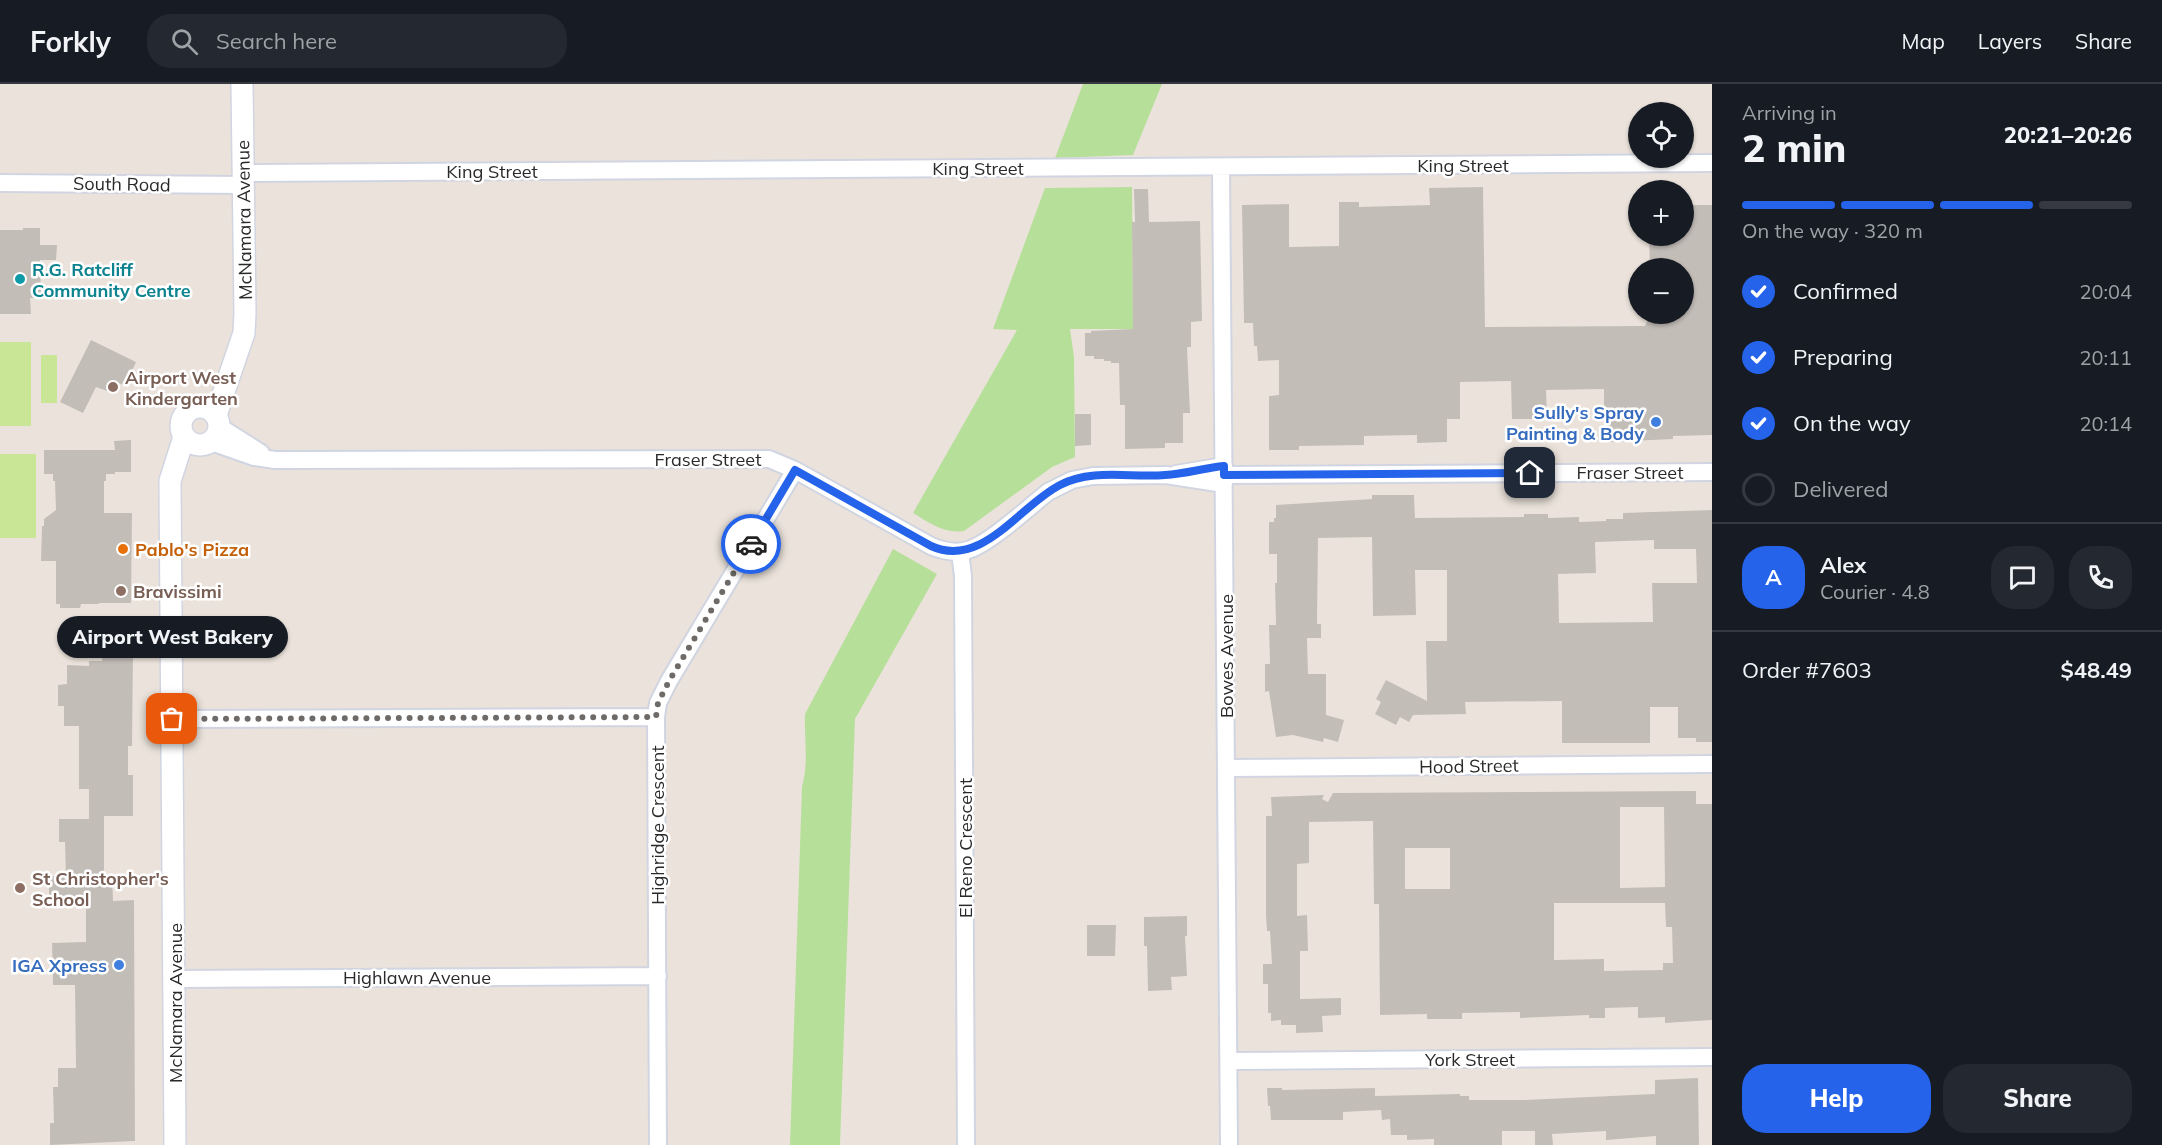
<!DOCTYPE html>
<html lang="en">
<head>
<meta charset="utf-8">
<style>
  body { margin:0; font-family:Mulish,sans-serif; background:#242831; color:#f1f3f6; height:100vh; display:flex; flex-direction:column; font-size:22px; white-space:nowrap }
  * { box-sizing:border-box; margin:0 }
  p { font-size:20px; color:#9ea1a6 }
  .icon { flex:none; width:33px; height:33px; fill:none; stroke:currentColor; stroke-width:2; stroke-linecap:round; stroke-linejoin:round }
  .map { position:relative; flex:1; overflow:hidden }
  .drawer { display:flex; flex-direction:column; background:#171b24; width:450px }
  .drawer>* { flex:none }
  .controls { position:absolute; left:1628px; top:18px; display:grid; gap:12px }
  .controls a { display:grid; place-items:center; width:66px; height:66px; border-radius:50%; background:#171b24; box-shadow:0 2px 4px #0004; font-size:30px }
  .pin { position:absolute; display:grid; place-items:center; width:51px; height:51px; color:#fff; margin:-26px; border-radius:12px; box-shadow:0 3px 9px #0006 }
  .courier { position:absolute; display:grid; place-items:center; width:60px; height:60px; margin:-30px; border:4px solid #2563eb; border-radius:50%; background:#fff; color:#222; box-shadow:0 2px 8px #0007 }
  .bubble { position:absolute; height:42px; border-radius:21px; background:#171b24; box-shadow:0 2px 4px #0004; font-size:20px; font-weight:800; line-height:42px; text-align:center }
  .headline em { font-style:normal; font-weight:800 }
  .headline div { display:flex; flex-direction:column-reverse }
  .headline { display:flex; align-items:center; justify-content:space-between; height:102px; padding:0 30px }
  h1 { font-size:39px; font-weight:800; line-height:45px }
  .bar { display:grid; grid-template-columns:repeat(4,1fr); gap:9px 6px; align-content:center; height:72px; padding:0 30px }
  .bar i { height:8px; border-radius:4px; background:#363941 }
  .bar .on { background:#2563eb }
  .bar p { grid-column:span 4 }
  .line { display:flex; align-items:center; gap:15px; padding:0 30px; border-top:2px solid #363941 }
  .line div { flex:1 }
  .round { display:grid; place-items:center; flex:none; width:63px; height:63px; border-radius:24px; background:#242831 }
  ol { padding:0 30px; list-style:none }
  li { display:flex; align-items:center; gap:18px; height:66px }
  li p { margin-inline-start:auto }
  li .icon { padding:6px; border-radius:50%; background:#2563eb; color:#fff; stroke-width:4 }
  li:last-child { color:#9ea1a6 }
  li i { width:33px; height:33px; border:3px solid #363941; border-radius:50% }
  .cta { display:flex; gap:12px; margin-top:auto; padding:12px 30px }
  .cta a { flex:1; height:69px; border-radius:24px; background:#2563eb; color:#fff; font-size:24px; font-weight:800; line-height:69px; text-align:center }
  .cta a+a { background:#242831; color:#f1f3f6 }
  header { display:flex; align-items:center; gap:36px; box-sizing:border-box; height:84px; padding:0 30px; background:#171b24; border-bottom:2px solid #363941 }
  header strong { font-size:28px }
  nav { display:flex; gap:33px; margin-inline-start:auto; font-size:21px }
  .search { width:420px; height:54px; background:#242831; display:flex; align-items:center; gap:15px; box-sizing:border-box; padding:0 21px; border-radius:24px; color:#9ea1a6; font-size:22px }
  main { display:flex; flex:1; min-height:0 }
  .map>svg:first-child { display:block }
</style>
</head>
<body>
<header>
<strong>Forkly</strong>
<div class="search"><svg class="icon" aria-label="search" viewBox="0 0 24 24"><circle cx="10" cy="10" r="6"/><path d="M15 15l6 6"/></svg>Search here</div>
<nav><a>Map</a><a>Layers</a><a>Share</a></nav>
</header>
<main>
<div class="map">
<svg width="1712" height="1061" viewBox="0 0 1712 1061">
  <rect width="100%" height="100%" fill="#ebe3db"/>
  <path fill="#b6df9a" d="M 1083,0 L 1162,0 L 1133,71 L 1055,74 Z
    M 1132,103 L 1133,245 L 1070,245 L 1074,273 L 1075,373 L 1052,383 L 964,447 C 944,450 930,439 913,429 L 1017,246 L 993,245 L 1045,104 Z
    M 893,465 L 937,490 L 855,635 L 840,1061 L 790,1061 L 802,703 C 809,677 804,656 805,630 Z"/>
  <path fill="#c9e696" d="M 0,258 L 31,258 L 31,342 L 0,342 Z
    M 41,271 L 57,271 L 57,319 L 41,319 Z
    M 0,370 L 36,370 L 36,454 L 0,454 Z"/>
  <path fill="#c3bdb8" fill-rule="evenodd" d="M 1483,103 L 1485,243 L 1645,242 L 1651,230 L 1683,230 L 1683,184 L 1650,184 L 1649,152 L 1683,152 L 1683,121 L 1712,121 L 1712,351 L 1673,352 L 1673,355 L 1609,358 L 1608,328 L 1604,329 L 1604,305 L 1546,306 L 1547,335 L 1512,335 L 1511,297 L 1460,298 L 1460,335 L 1447,335 L 1447,358 L 1417,359 L 1417,351 L 1364,352 L 1364,361 L 1299,362 L 1299,366 L 1269,366 L 1269,312 L 1279,311 L 1279,276 L 1258,277 L 1257,262 L 1254,262 L 1253,239 L 1244,239 L 1242,121 L 1289,120 L 1289,163 L 1339,162 L 1339,118 L 1359,118 L 1359,123 L 1430,121 L 1429,104 Z
    M 1134,105 L 1148,105 L 1149,138 L 1200,137 L 1202,237 L 1191,238 L 1191,263 L 1187,263 L 1190,329 L 1183,329 L 1183,359 L 1165,359 L 1165,364 L 1125,365 L 1125,321 L 1120,321 L 1119,279 L 1111,279 L 1111,277 L 1104,277 L 1104,275 L 1094,275 L 1094,272 L 1085,272 L 1085,249 L 1091,249 L 1091,247 L 1133,245 L 1132,138 L 1135,138 Z
    M 23,144 L 40,144 L 40,161 L 57,161 L 56,176 L 40,176 L 41,214 L 30,214 L 31,230 L 0,230 L 0,146 L 23,146 Z
    M 91,256 L 136,278 L 125,302 L 115,297 L 110,308 L 96,303 L 83,329 L 60,318 Z
    M 1075,330 L 1091,330 L 1091,361 L 1075,362 Z
    M 131,356 L 131,388 L 115,388 L 115,390 L 106,390 L 106,397 L 104,397 L 104,429 L 132,429 L 131,519 L 99,519 L 99,520 L 81,520 L 80,524 L 60,524 L 60,520 L 56,520 L 56,477 L 41,477 L 42,442 L 44,442 L 44,435 L 56,426 L 55,397 L 53,397 L 53,390 L 44,390 L 44,366 L 115,366 L 114,357 Z
    M 1372,411 L 1414,411 L 1415,434 L 1524,433 L 1524,430 L 1548,430 L 1548,434 L 1579,433 L 1579,438 L 1606,437 L 1606,435 L 1623,435 L 1623,429 L 1712,426 L 1712,658 L 1696,658 L 1696,654 L 1678,654 L 1678,623 L 1650,623 L 1650,659 L 1562,659 L 1562,617 L 1465,618 L 1466,630 L 1413,631 L 1409,638 L 1400,633 L 1396,641 L 1375,630 L 1381,618 L 1376,615 L 1386,596 L 1427,617 L 1426,557 L 1447,557 L 1447,486 L 1415,486 L 1416,531 L 1373,532 L 1372,453 L 1318,454 L 1317,540 L 1321,540 L 1321,554 L 1307,554 L 1308,590 L 1326,590 L 1326,631 L 1344,636 L 1338,658 L 1324,654 L 1323,658 L 1293,651 L 1276,653 L 1269,607 L 1265,608 L 1265,580 L 1270,580 L 1269,541 L 1276,541 L 1275,499 L 1277,499 L 1277,470 L 1269,470 L 1269,438 L 1274,438 L 1274,434 L 1276,434 L 1276,421 L 1372,415 ZM 1654,456 L 1654,465 L 1696,465 L 1697,499 L 1652,499 L 1653,538 L 1559,539 L 1558,490 L 1596,489 L 1595,458 Z
    M 102,565 L 133,566 L 132,662 L 128,662 L 128,691 L 133,691 L 133,732 L 104,732 L 104,792 L 112,792 L 113,817 L 134,816 L 135,1057 L 50,1061 L 50,1039 L 54,1039 L 53,1003 L 58,1003 L 58,984 L 76,984 L 75,901 L 53,901 L 52,859 L 86,858 L 86,817 L 49,817 L 49,792 L 66,792 L 65,758 L 59,758 L 59,735 L 89,735 L 89,705 L 79,705 L 79,642 L 64,642 L 64,622 L 58,622 L 58,601 L 67,600 L 67,581 L 89,582 L 89,577 L 102,577 Z
    M 1696,707 L 1696,720 L 1712,720 L 1712,936 L 1665,939 L 1665,933 L 1638,934 L 1638,923 L 1605,924 L 1605,934 L 1589,934 L 1589,931 L 1520,934 L 1520,928 L 1462,929 L 1462,935 L 1427,935 L 1427,930 L 1380,931 L 1379,820 L 1374,820 L 1373,737 L 1309,738 L 1309,779 L 1297,780 L 1297,832 L 1307,831 L 1308,867 L 1300,867 L 1300,915 L 1341,914 L 1341,931 L 1322,932 L 1323,948 L 1296,949 L 1296,941 L 1281,941 L 1281,936 L 1271,937 L 1271,929 L 1268,929 L 1268,900 L 1263,900 L 1263,880 L 1272,880 L 1270,847 L 1267,847 L 1266,832 L 1266,732 L 1272,732 L 1271,713 L 1324,711 L 1322,715 L 1328,718 L 1333,709 ZM 1620,723 L 1664,723 L 1665,803 L 1620,804 ZM 1405,764 L 1450,764 L 1450,805 L 1405,805 ZM 1554,819 L 1665,819 L 1666,843 L 1672,843 L 1673,879 L 1663,879 L 1663,886 L 1604,887 L 1604,875 L 1554,876 Z
    M 1187,832 L 1187,852 L 1185,852 L 1187,892 L 1171,893 L 1172,906 L 1148,907 L 1147,862 L 1144,862 L 1144,833 Z
    M 1087,841 L 1116,841 L 1115,872 L 1087,872 Z
    M 1698,994 L 1699,1061 L 1656,1061 L 1656,1052 L 1606,1056 L 1606,1047 L 1552,1050 L 1553,1061 L 1535,1061 L 1535,1047 L 1502,1047 L 1502,1061 L 1434,1061 L 1434,1055 L 1407,1056 L 1407,1051 L 1391,1051 L 1390,1035 L 1382,1036 L 1381,1026 L 1343,1028 L 1343,1036 L 1271,1036 L 1270,1022 L 1268,1022 L 1267,1004 L 1282,1004 L 1282,1006 L 1375,1004 L 1375,1012 L 1460,1010 L 1460,1012 L 1469,1012 L 1469,1016 L 1524,1016 L 1655,1010 L 1655,996 Z"/>
  <g fill="none" stroke-linecap="round" stroke-linejoin="round">
    <defs>
      <path id="minor" d="M 1221,83 L 1229,1061
        M 243,89 L 1712,79
        M 0,99 L 243,101
        M 220,343 L 261,369
        M 211,358 L 254,373 L 275,376 L 769,375 L 795,386 L 931,462 C 943,467 955,470 968,466 C 989,460 1029,423 1048,408 L 1072,396 L 1093,392 L 1166,391 L 1224,400
        M 1176,390 L 1224,382
        M 1224,391 L 1712,388
        M 960,468 L 963,492 L 966,1061
        M 172,635 L 656,633
        M 1227,684 L 1712,680
        M 175,895 L 658,892
        M 1229,977 L 1712,973
        M 658,1061 L 656,633 L 658,619 L 669,597 L 795,386"/>
      <path id="tertiary" d="M181 342a19 19 0 1 1 38 0a19 19 0 1 1-38 0Z
        M 216,331 L 244,249 L 245,229 L 242,0
        M 175,1061 L 170,397 L 184,353"/>
    </defs>
    <use href="#minor" stroke="#d1d5e1" stroke-width="20"/>
    <use href="#tertiary" stroke="#d1d5e1" stroke-width="24"/>
    <use href="#minor" stroke="#fff" stroke-width="16"/>
    <use href="#tertiary" stroke="#fff" stroke-width="21"/>
  </g>
  <g fill="none" stroke-linecap="round" stroke-linejoin="round">
    <path stroke="#6d6a67" stroke-width="6" stroke-dasharray="0 10.8" d="M 172,635 L 656,633 L 658,619 L 669,597 L 751,460"/>
    <path stroke="#2563eb" stroke-width="8" d="M 751,460 L 795,386 L 931,462 C 982,485 1019,422 1060,401 C 1092,384 1131,394 1165,391 C 1185,390 1204,384 1224,382 L 1224,391 L 1530,389"/>
  </g>
  <circle fill="#0f9aa8" stroke="#fff" stroke-width="2" cx="20" cy="195" r="6"/>
  <g fill="#8d6e63" stroke="#fff" stroke-width="2">
    <circle cx="113" cy="303" r="6"/>
    <circle cx="121" cy="507" r="6"/>
    <circle cx="20" cy="804" r="6"/>
  </g>
  <g fill="#3f7fe0" stroke="#fff" stroke-width="2">
    <circle cx="1656" cy="338" r="6"/>
    <circle cx="119" cy="881" r="6"/>
  </g>
  <circle fill="#e8710a" stroke="#fff" stroke-width="2" cx="123" cy="465" r="6"/>
  <g text-anchor="middle" dominant-baseline="central" stroke-width="5" stroke-linejoin="round" paint-order="stroke">
    <g font-size="18" fill="#292929" stroke="#fff">
      <text x="1463" y="81">King Street</text>
      <text x="978" y="84">King Street</text>
      <text x="492" y="87">King Street</text>
      <text transform="translate(122 100) rotate(1)">South Road</text>
      <text transform="translate(244 136) rotate(-91)">McNamara Avenue</text>
      <text x="708" y="375">Fraser Street</text>
      <text x="1630" y="388">Fraser Street</text>
      <text transform="translate(1226 572) rotate(-90)">Bowes Avenue</text>
      <text transform="translate(1469 682) rotate(-1)">Hood Street</text>
      <text transform="translate(657 741) rotate(-90)">Highridge Crescent</text>
      <text transform="translate(965 764) rotate(-90)">El Reno Crescent</text>
      <text x="417" y="893">Highlawn Avenue</text>
      <text transform="translate(175 919) rotate(-90)">McNamara Avenue</text>
      <text x="1470" y="975">York Street</text>
    </g>
    <g font-size="18" font-weight="bold" fill="#0d838f" stroke="#fff" text-anchor="start">
      <text x="32" y="185">R.G. Ratcliff<tspan x="32" dy="21">Community Centre</tspan></text>
    </g>
    <g font-size="18" font-weight="bold" fill="#785e54" stroke="#fff" text-anchor="start">
      <text x="125" y="293">Airport West<tspan x="125" dy="21">Kindergarten</tspan></text>
      <text x="133" y="507">Bravissimi</text>
      <text x="32" y="794">St Christopher's<tspan x="32" dy="21">School</tspan></text>
    </g>
    <g font-size="18" font-weight="bold" fill="#366cbe" stroke="#fff" text-anchor="end">
      <text x="1644" y="328">Sully's Spray<tspan x="1644" dy="21">Painting &amp; Body</tspan></text>
      <text x="107" y="881">IGA Xpress</text>
    </g>
    <g font-size="18" font-weight="bold" fill="#c56008" stroke="#fff" text-anchor="start">
      <text x="135" y="465">Pablo's Pizza</text>
    </g>
  </g>
</svg>
<div class="controls">
<a><svg class="icon" aria-label="locate" viewBox="0 0 24 24"><circle cx="12" cy="12" r="6"/><path d="M12 2v4M12 18v4M2 12h4M18 12h4"/></svg></a>
<a>+</a>
<a>−</a>
</div>
<div class="pin" style="left:172px;top:635px;background:#ea580c"><svg class="icon" aria-label="bag" viewBox="0 0 24 24"><path d="M5 8h14l-1 12H6zM9 8a3 3 0 0 1 6 0"/></svg></div>
<div class="pin" style="left:1530px;top:389px;background:#1f2937"><svg class="icon" aria-label="home" viewBox="0 0 24 24"><path d="M3 11l9-7 9 7M6 9v11h12V9"/></svg></div>
<div class="courier" style="left:751px;top:460px"><svg class="icon" aria-label="car" viewBox="0 0 24 24"><path d="M5 17H2v-5l4-1 3-4h7l3 4 3 1v5h-3M9 17h6M6 11h13"/><circle cx="7" cy="17" r="2"/><circle cx="17" cy="17" r="2"/></svg></div>
<div class="bubble" style="left:57px;top:532px;width:231px">Airport West Bakery</div>
</div>
<section class="drawer">
<div class="headline"><div><h1>2 min</h1><p>Arriving in</p></div><em>20:21–20:26</em></div>
<div class="bar"><i class="on"></i><i class="on"></i><i class="on"></i><i></i><p>On the way · 320 m</p></div>
<ol>
<li><svg class="icon" aria-label="check" viewBox="0 0 24 24"><path d="M5 12l5 5 9-10"/></svg>Confirmed<p>20:04</p></li>
<li><svg class="icon" aria-label="check" viewBox="0 0 24 24"><path d="M5 12l5 5 9-10"/></svg>Preparing<p>20:11</p></li>
<li><svg class="icon" aria-label="check" viewBox="0 0 24 24"><path d="M5 12l5 5 9-10"/></svg>On the way<p>20:14</p></li>
<li><i></i>Delivered</li>
</ol>
<div class="line" style="height:108px"><b class="round" style="background:#2563eb;color:#fff">A</b><div><b>Alex</b><p>Courier · 4.8</p></div><a class="round"><svg class="icon" aria-label="chat" viewBox="0 0 24 24"><path d="M4 5h16v11H9l-5 4z"/></svg></a><a class="round"><svg class="icon" aria-label="phone" viewBox="0 0 24 24"><path d="M5 4h4l2 5-3 2q2 4 5 5l2-3 5 2v4C11 20 4 13 5 4z"/></svg></a></div>
<div class="line" style="height:78px"><div>Order #7603</div><b>$48.49</b></div>
<div class="cta"><a>Help</a><a>Share</a></div>
</section>
</main>
</body>
</html>
